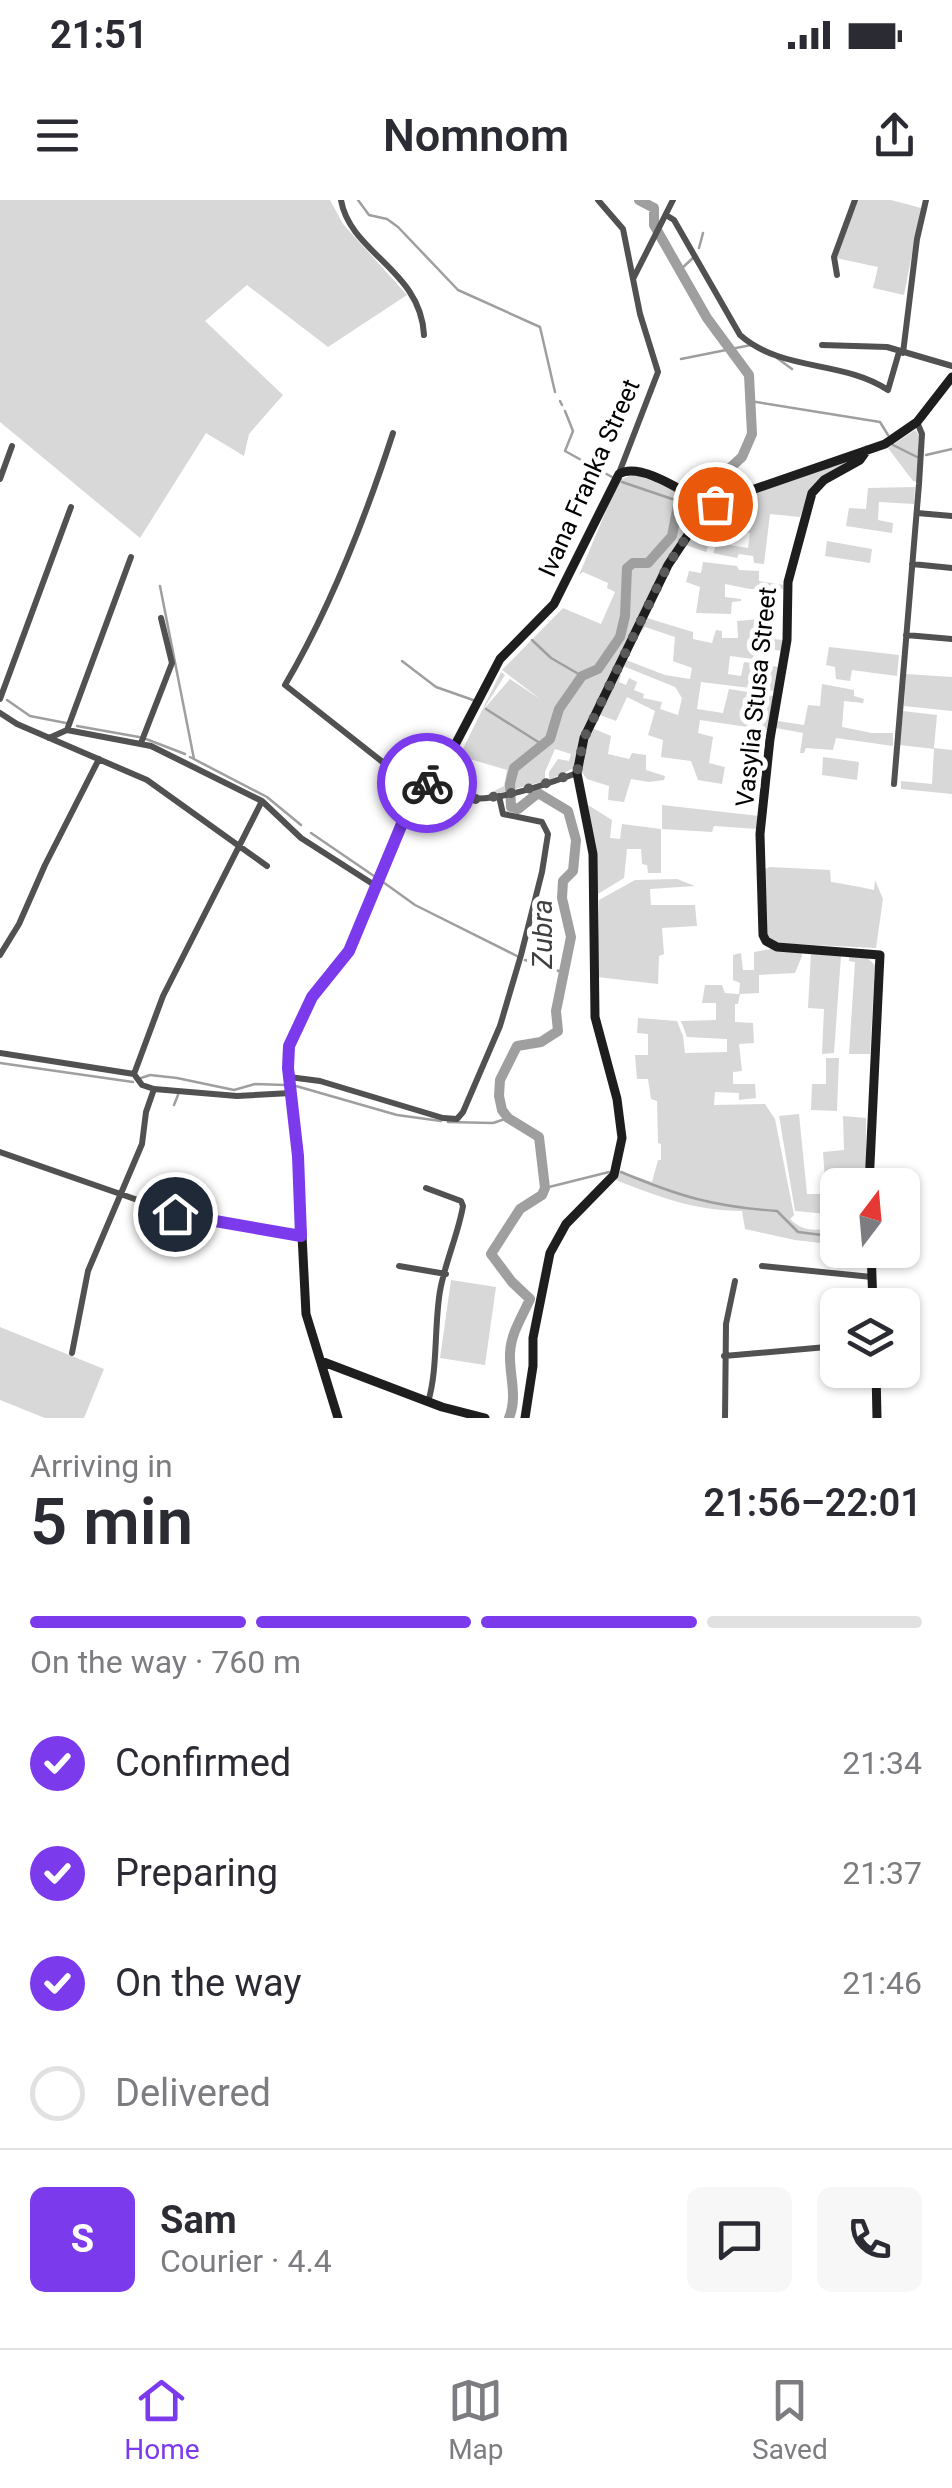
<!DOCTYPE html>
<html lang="en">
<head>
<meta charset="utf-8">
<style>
  body { margin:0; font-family:Roboto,sans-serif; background:#f7f7f7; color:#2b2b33; height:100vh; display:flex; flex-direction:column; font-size:38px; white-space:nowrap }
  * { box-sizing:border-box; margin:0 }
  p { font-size:32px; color:#7c7c81 }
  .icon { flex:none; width:55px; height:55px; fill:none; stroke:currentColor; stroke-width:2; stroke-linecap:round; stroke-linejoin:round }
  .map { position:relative; height:1218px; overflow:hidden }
  .side { display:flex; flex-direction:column; background:#fff; flex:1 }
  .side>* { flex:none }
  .needle { width:65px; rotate:16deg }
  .controls { position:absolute; left:820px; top:968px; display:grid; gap:20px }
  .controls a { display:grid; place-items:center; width:100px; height:100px; border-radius:15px; background:#fff; box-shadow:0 2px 8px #0004; font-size:50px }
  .pin { position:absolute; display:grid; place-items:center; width:85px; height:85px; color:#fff; margin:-42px; border:5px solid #fff; border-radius:50%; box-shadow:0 2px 10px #0007 }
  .courier { position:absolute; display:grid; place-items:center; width:100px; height:100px; margin:-50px; border:8px solid #7c3aed; border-radius:50%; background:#fff; color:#222; box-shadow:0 2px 12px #0007 }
  .summary em { font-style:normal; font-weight:600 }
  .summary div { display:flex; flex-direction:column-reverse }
  .summary { display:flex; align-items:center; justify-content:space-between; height:170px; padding:0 30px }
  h1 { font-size:65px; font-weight:600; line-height:75px }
  .bar { display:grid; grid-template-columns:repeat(4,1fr); gap:15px 10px; align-content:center; height:120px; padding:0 30px }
  .bar i { height:12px; border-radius:8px; background:#e1e1e2 }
  .bar .active { background:#7c3aed }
  .bar p { grid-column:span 4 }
  .line { display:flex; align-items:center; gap:25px; padding:0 30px; border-top:2px solid #e1e1e2 }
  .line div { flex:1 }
  .round { display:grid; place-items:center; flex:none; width:105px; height:105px; border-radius:15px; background:#f7f7f7 }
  ol { padding:0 30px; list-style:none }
  li { display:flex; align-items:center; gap:30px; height:110px }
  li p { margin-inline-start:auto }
  li .icon { padding:10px; border-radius:50%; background:#7c3aed; color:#fff; stroke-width:4 }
  li:last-child { color:#7c7c81 }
  li i { width:55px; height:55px; border:5px solid #e1e1e2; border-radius:50% }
  .status { display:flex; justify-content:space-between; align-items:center; height:70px; padding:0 50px; background:#fff; direction:ltr }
  .status svg { height:28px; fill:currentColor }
  header { display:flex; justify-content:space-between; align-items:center; height:130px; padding:0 30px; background:#fff; font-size:45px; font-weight:600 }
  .tab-bar { display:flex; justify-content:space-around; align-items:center; height:140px; border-top:2px solid #e1e1e2; background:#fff; font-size:28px; color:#7c7c81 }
  .tab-bar a { display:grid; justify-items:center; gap:5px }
  .tab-bar .active { color:#7c3aed }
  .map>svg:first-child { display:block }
</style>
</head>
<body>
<div class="status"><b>21:51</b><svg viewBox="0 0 49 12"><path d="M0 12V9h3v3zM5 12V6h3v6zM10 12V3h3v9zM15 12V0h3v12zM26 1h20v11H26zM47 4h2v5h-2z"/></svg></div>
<header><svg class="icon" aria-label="menu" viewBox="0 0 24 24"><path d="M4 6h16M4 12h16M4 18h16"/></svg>Nomnom<svg class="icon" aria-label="share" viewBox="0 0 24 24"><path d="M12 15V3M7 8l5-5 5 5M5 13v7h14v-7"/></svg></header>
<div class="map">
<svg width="952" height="1218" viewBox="0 0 952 1218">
  <rect width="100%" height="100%" fill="#fff"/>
  <path fill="#d8d8d8" d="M 0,0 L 330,0 L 343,24 L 407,95 L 328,147 L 247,85 L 205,121 L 283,195 L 249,234 L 244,256 L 206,233 L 140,338 L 0,222 Z
    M 858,0 L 891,0 L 921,8 L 904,95 L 873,88 L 878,67 L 836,58 Z
    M 915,230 L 919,235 L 917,282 L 913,281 L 888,248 Z
    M 851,260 L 811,288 L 800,317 L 770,314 L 764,364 L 754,363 L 753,356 L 739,354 L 737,358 L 713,353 L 717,343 L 748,348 L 750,333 L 717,327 L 740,303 L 740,298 Z
    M 635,274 L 675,290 L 695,302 L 697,312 L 670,357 L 574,568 L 549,580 L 549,572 L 558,559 L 569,561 L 571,554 L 555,549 L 545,572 L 545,581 L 492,595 L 490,593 L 504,586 L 507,570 L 463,557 L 454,567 L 501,472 L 505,475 L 483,510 L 510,479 L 540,499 L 502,470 L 563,408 L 601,424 L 615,392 L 607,388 L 608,383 L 583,372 L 579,375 L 619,280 Z
    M 915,287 L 914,304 L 879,302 L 878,320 L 893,323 L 892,333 L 846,326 L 849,308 L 866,309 L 868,288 Z
    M 736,299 L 713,325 L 706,337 L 710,340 L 706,352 L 683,344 L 702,316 Z
    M 827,341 L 872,349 L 870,363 L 825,356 Z
    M 703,362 L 737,366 L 739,370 L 759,371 L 759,381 L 784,385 L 783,389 L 750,389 L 725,384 L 725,397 L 741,399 L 741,401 L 732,402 L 731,414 L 696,413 L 700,387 L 686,382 L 689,371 L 701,373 Z
    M 647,418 L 693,432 L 693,439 L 712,443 L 716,430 L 722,431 L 722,438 L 738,438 L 737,421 L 758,419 L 758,438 L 784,440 L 783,451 L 755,447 L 753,459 L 730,456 L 728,474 L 741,476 L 744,462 L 779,467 L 774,491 L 701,482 L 697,509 L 723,513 L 729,489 L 773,496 L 767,530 L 700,520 L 698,533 L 713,537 L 709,563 L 725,567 L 722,584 L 698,580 L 691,561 L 661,557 L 663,540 L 648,535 L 655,511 L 627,497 L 616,521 L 600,515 L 618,473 L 621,475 L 619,482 L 626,485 L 629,478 L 637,482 L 634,490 L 644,494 L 643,498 L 662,502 L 660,509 L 678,515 L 682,498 L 675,487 L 623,466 L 626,460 L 665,475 L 690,479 L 692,468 L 673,461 L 675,437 L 645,427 L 638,435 Z
    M 829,447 L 899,455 L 897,476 L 852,470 L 850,481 L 836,479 L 835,467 L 826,465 Z
    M 906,474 L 952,477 L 952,511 L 904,506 Z
    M 822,484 L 854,490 L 854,496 L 864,499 L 863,503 L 844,501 L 842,527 L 872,533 L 893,533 L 893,546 L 836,538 L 833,550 L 806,548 L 804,553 L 800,553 L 803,533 L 776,528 L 778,521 L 804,525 L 808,505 L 820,506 Z
    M 903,511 L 937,515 L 934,548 L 952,550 L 952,594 L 901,589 L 901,581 L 932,584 L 934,549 L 900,545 Z
    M 592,528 L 611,536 L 608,554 L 629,559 L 632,553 L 646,555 L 646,570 L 665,576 L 664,580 L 649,582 L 631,579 L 624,602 L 608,600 L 609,586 L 587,579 L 580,570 Z
    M 823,557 L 859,562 L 857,580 L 822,575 Z
    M 588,605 L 612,620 L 610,638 L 620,639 L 622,624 L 661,629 L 661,673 L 648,673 L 647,665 L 642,664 L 641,649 L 627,649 L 624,678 L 598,694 Z
    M 662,605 L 759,616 L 757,629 L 714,626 L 712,632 L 662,629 Z
    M 770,667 L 830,670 L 831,682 C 846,684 860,687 874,690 L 875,680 L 883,699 L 876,748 L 773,743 L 766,734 L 765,669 Z
    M 677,679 L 695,686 L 650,689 L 651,705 L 695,705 L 697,726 L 662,728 L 664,754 L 659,756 L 658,784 L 597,777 L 599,700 L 635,680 Z
    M 771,749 L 801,752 L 802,756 L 795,773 L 759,775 L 759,793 L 740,794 L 738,804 L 735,804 L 735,822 L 753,823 L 754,843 L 739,844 L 742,871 L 733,872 L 733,884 L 755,884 L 756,898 L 739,900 L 739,893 L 715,892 L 714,905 L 765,904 L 775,919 L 794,1015 L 790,1019 C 802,1031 814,1031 830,1028 L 828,1014 L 795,1011 L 779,916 L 799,914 L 807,994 L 826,994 L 823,952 L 844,950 L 843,916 L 866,918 L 866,985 L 838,985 L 837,1045 L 795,1040 L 745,1029 L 742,1011 C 696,1011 659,997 616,980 L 620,971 L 652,982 L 658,960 L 661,960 L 661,944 L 658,943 L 657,901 L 651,899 L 648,879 L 637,879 L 635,855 L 648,855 L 648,834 L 637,833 L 638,818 L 677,821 L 683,836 L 685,853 L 727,852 L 727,839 L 687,837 L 681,821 L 716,820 L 716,803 L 702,803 L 705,785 L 722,785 L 725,793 L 739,794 L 740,783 L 733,780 L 733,755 L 741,753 L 743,770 L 754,770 L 754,752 Z
    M 811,753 L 841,756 L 834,853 L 822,854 L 824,809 L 808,808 Z
    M 849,756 L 866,757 L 875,765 L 870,854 L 849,854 L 855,762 L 849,761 Z
    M 826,858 L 839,858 L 837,911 L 811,910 L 812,884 L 826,884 Z
    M 451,1080 L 496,1087 L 485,1165 L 440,1158 Z
    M 0,1127 L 104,1169 L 84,1218 L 45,1218 L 0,1200 Z"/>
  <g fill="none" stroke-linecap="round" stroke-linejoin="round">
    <path stroke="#9f9f9f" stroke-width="2.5" d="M 358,0 L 369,15 L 387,19 L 398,27 L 458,90 L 540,127 L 555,192
      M 699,48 L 703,33
      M 680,70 L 694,57
      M 777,158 L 792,169
      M 681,159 L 751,145
      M 560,201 L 562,205
      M 750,201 L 880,222 L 888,235
      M 565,211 L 573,231 L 565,251 L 612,277
      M 893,245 L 917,257
      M 926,255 L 952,249
      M 622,282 L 678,301
      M 160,386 L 194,559
      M 532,440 L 551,458 L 582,476
      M 402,461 L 436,487 L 473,500
      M 7,500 L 30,516 L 66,523
      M 486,509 L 543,545
      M 77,526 L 139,537
      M 146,539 L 185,554
      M 190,557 L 267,597 L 301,625
      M 311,633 L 374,676
      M 383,682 L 415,705 L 517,756
      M 525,760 L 565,773
      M 0,863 L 133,882
      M 141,878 L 150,875 L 177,878 L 234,890 L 255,884 L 285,885
      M 296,886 L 397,915 L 441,921
      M 174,905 L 178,895
      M 448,922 L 493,923 L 508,918
      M 621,972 C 678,996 715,1007 777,1011 L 798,1032 L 838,1037
      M 545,988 L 609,972"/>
    <path stroke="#9f9f9f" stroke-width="10" d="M 639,0 L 654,8 L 654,25 L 707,118 L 749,175 L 752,234 L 742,257 L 708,288 L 690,288
      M 509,1218 C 518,1196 509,1175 510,1153 C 511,1133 522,1117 530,1099 L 512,1082 L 491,1054 L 520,1009 L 542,995 L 545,988 L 539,937 L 508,918 L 502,910 L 499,896 L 500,880 L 517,846 L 541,842 L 558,831 L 556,811 L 571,737 L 562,698 L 563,681 L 573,671 L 576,640 L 568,611 L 538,593 L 518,609 L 511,607 L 510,584 L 514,568 L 550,539 L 559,509 L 582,476 L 598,469 L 620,437 L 625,416 L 627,368 L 633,363 L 648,363 L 672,336 L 680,295"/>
    <path stroke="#515151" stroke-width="6" d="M 341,0 C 350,53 421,70 424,135
      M 598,0 L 623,29 L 640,114 L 658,172 L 619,273
      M 666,15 L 674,20 L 740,135 C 782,172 843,160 888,190 L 899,152
      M 837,75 L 834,57 L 855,0
      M 633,79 L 673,0
      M 822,145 L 887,147 L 952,166
      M 903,153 L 917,39 L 926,0
      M 393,233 C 365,319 331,407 285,485 L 418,590
      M 0,279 L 12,246
      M 917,313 L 952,316
      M 912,364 L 952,368
      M 906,435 L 952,439
      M 0,499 L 71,307
      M 0,513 L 17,524 L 147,580 L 267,666
      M 67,530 L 131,357
      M 49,538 L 67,530 L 151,546 L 262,601 L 301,638 L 376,686
      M 141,543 L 172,463 L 161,418
      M 428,582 C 459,618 539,587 577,573
      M 894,584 L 919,284 L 922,234 L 917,222
      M 0,755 L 19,724 L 45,665 L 99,559
      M 0,853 L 134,874 L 142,885 L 154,889 L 237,896 L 291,893
      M 134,874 L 163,796 L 262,601
      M 289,877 L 320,881 L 443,918 L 457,919 L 463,912 L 500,826 L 521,755 L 542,672 L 548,634 L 542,622 L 503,614 L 499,596
      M 0,952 L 175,1013 L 301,1036
      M 426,988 L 461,1001 L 463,1006 C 458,1035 445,1062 440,1091 C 434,1126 438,1170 428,1202
      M 399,1066 L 446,1074
      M 762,1066 L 872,1077
      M 72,1153 L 88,1071 L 142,944 L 146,912 L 154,889
      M 724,1156 L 838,1146
      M 725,1218 L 726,1124 L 735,1081"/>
    <path stroke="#1e1e1e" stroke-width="9" d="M 867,250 L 860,260 L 824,280 L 812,293 L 788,382 L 787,440 L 770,539 L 760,634 L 763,735 L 766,741 L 777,747 L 880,755 L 869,985
      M 871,1050 L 873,1105
      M 321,1161 L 442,1207 L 485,1218
      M 876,1170 L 877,1218
      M 338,1218 L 306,1114 L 298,956 L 288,868 L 289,846 L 312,797 L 349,751 L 415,594 L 445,564 L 500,459 L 554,404 L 619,274 C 641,261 686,294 708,305
      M 525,1218 L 533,1166 L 533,1138 L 550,1053 L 566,1024 L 614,975 L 622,938 L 617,899 L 595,817 L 593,654 L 577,573 L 584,538 L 668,365 L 708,305 L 885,244 L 917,222 L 952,177"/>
  </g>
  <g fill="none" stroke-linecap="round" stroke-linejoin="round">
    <path stroke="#595959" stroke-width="10" stroke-dasharray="0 18" d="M 427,583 C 431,586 433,590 437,593 C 466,612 547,584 577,572 L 584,538 L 668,365 L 704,310 L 715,304"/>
    <path stroke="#7c3aed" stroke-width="12" d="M 175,1014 L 301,1036 L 298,956 L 288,868 L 289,846 L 312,797 L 349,751 L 411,602 L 427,583"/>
  </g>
  <g text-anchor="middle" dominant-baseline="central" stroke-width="10" stroke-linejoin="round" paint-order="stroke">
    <g font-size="25" fill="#000" stroke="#fff">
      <text transform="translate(589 278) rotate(-66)">Ivana Franka Street</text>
      <text transform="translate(756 497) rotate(-84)">Vasylia Stusa Street</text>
    </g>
    <g font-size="28" font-style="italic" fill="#404040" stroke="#fff">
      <text transform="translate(542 734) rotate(-90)">Zubra</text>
    </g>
  </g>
</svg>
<div class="controls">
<a><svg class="needle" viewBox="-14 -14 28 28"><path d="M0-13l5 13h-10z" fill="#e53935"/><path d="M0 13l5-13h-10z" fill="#7c7c81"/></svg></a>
<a><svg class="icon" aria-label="layers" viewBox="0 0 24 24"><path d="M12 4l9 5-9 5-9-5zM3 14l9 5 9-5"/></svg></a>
</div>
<div class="pin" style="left:715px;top:304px;background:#ea580c"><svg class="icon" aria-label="bag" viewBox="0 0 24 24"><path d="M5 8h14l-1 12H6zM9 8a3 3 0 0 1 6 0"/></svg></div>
<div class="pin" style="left:175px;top:1014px;background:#1f2937"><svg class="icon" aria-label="home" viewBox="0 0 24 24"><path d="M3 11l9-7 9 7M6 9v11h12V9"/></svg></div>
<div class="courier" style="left:427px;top:583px"><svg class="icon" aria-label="bike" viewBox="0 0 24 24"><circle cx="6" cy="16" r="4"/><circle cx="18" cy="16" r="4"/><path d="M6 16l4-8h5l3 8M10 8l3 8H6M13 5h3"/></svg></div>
</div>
<section class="side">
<div class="summary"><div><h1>5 min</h1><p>Arriving in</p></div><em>21:56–22:01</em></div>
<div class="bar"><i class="active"></i><i class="active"></i><i class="active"></i><i></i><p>On the way · 760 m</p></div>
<ol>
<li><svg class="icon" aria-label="check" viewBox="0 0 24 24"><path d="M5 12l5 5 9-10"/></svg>Confirmed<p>21:34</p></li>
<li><svg class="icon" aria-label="check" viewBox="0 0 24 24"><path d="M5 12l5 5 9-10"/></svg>Preparing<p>21:37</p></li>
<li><svg class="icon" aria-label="check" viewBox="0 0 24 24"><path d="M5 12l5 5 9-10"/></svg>On the way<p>21:46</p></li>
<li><i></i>Delivered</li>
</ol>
<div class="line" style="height:180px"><b class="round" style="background:#7c3aed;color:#fff">S</b><div><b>Sam</b><p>Courier · 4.4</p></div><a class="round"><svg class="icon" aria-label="chat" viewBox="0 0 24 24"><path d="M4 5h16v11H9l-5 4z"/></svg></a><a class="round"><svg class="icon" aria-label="phone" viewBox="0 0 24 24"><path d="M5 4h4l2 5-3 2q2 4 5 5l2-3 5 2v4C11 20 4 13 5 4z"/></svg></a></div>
</section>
<nav class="tab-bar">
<a class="active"><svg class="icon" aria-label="home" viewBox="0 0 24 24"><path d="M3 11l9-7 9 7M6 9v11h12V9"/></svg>Home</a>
<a><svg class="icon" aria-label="map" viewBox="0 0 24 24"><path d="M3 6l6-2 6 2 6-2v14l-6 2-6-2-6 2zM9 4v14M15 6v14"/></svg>Map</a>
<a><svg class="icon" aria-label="saved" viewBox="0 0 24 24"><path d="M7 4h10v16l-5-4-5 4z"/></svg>Saved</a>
</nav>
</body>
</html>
